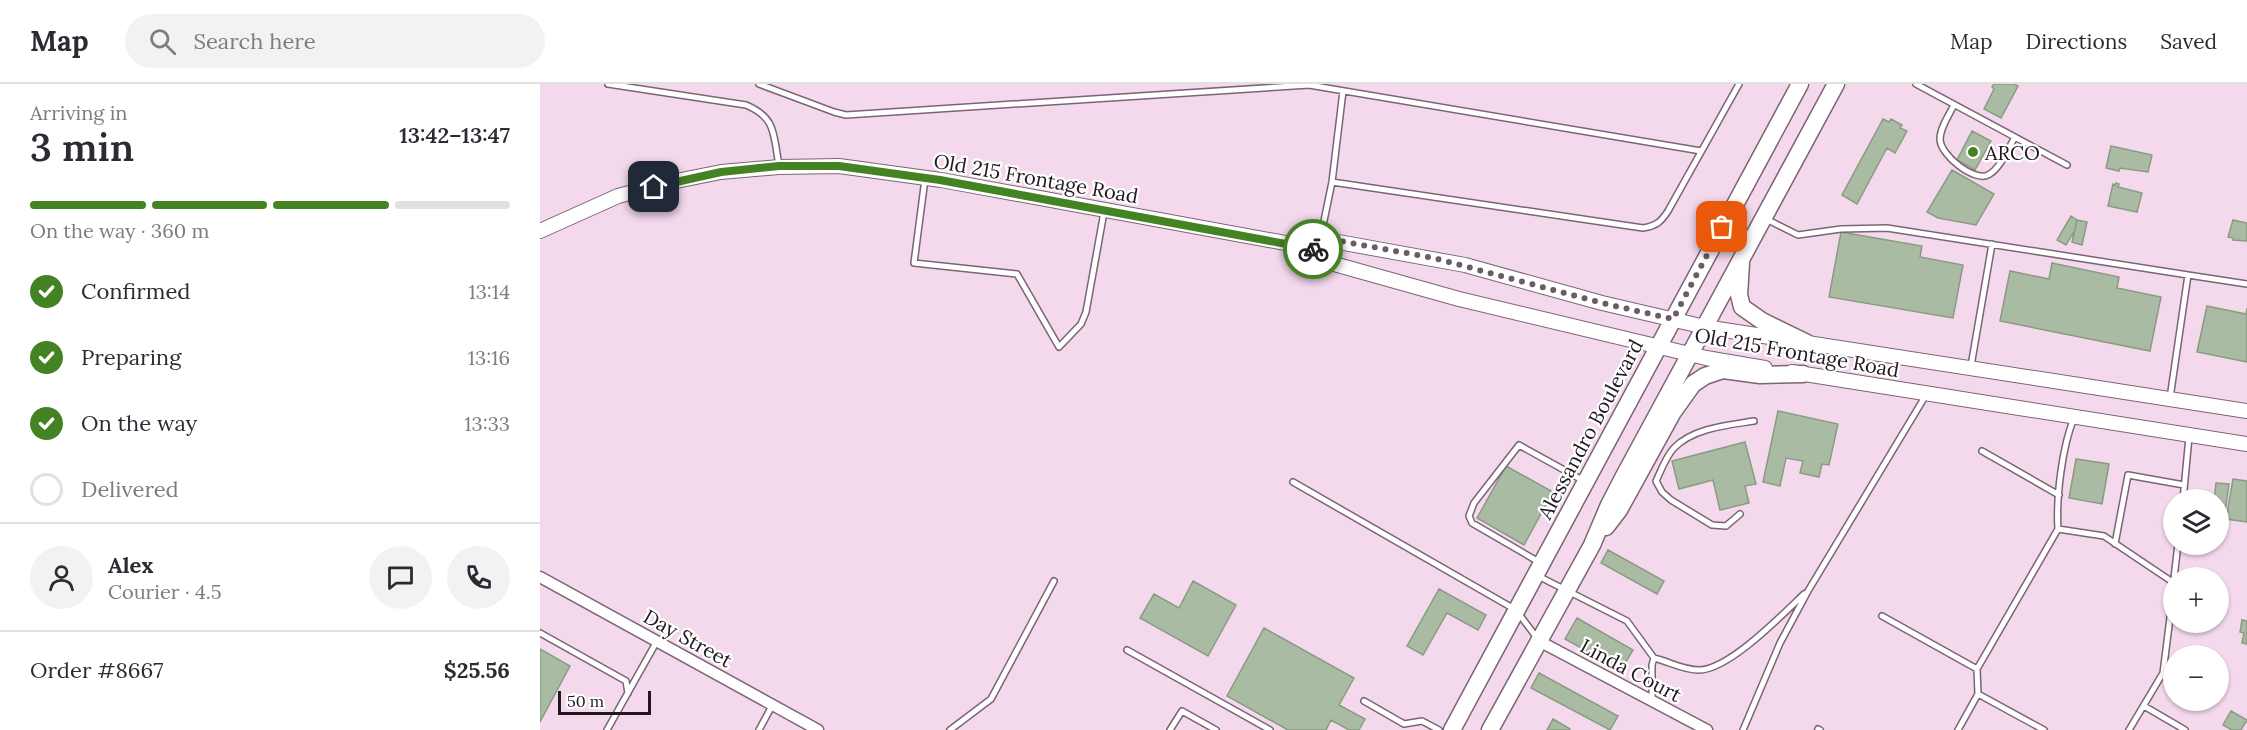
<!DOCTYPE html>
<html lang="en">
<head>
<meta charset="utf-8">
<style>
  body { margin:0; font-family:Lora,serif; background:#f2f2f3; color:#2b2b33; height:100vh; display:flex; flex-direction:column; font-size:22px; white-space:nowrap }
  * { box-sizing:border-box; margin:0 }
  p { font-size:20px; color:#7c7c81 }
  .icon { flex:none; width:33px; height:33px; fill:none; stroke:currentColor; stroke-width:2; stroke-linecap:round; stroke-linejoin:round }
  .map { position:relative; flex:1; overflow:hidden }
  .drawer { display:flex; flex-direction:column; background:#fff; width:540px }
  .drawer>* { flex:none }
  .tools { position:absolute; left:1623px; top:405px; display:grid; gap:12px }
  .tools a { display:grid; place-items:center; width:66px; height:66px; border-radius:50%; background:#fff; box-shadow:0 2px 4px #0004; font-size:30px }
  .scale { position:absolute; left:18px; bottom:15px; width:93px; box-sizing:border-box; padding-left:6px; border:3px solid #21181f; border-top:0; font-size:16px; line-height:21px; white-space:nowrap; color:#21181f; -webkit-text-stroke:4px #fff; paint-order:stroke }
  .pin { position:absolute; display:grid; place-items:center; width:51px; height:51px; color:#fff; margin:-26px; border-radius:12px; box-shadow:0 3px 9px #0006 }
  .courier { position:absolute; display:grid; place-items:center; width:60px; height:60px; margin:-30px; border:4px solid #448324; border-radius:50%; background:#fff; color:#222; box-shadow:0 2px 8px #0007 }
  .head em { font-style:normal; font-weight:600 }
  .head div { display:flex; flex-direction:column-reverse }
  .head { display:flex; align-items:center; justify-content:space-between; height:102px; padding:0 30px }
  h1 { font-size:39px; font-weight:600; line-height:45px }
  .bar { display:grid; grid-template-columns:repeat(4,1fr); gap:9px 6px; align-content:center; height:72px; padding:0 30px }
  .bar i { height:8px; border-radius:4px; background:#e1e1e2 }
  .bar .on { background:#448324 }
  .bar p { grid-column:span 4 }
  .line { display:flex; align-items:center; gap:15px; padding:0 30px; border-top:2px solid #e1e1e2 }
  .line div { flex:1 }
  .round { display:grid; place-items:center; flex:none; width:63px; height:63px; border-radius:32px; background:#f2f2f3 }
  ol { padding:0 30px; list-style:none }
  li { display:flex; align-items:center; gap:18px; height:66px }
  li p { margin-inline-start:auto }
  li .icon { padding:6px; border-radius:50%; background:#448324; color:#fff; stroke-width:4 }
  li:last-child { color:#7c7c81 }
  li i { width:33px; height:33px; border:3px solid #e1e1e2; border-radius:50% }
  header { display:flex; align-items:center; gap:36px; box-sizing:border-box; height:84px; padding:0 30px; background:#fff; border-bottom:2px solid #e1e1e2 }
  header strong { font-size:28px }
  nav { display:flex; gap:33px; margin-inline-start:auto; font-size:21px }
  .search { width:420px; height:54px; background:#f2f2f3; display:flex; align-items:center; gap:15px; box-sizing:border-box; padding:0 21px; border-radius:33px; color:#7c7c81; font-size:22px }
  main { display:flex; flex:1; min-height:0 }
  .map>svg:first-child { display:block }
</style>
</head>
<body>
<header>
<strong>Map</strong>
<div class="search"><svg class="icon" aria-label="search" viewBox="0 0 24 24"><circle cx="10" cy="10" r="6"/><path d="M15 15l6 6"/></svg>Search here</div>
<nav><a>Map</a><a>Directions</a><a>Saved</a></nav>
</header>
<main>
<section class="drawer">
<div class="head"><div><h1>3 min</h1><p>Arriving in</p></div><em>13:42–13:47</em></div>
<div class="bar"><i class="on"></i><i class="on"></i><i class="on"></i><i></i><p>On the way · 360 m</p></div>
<ol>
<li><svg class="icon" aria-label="check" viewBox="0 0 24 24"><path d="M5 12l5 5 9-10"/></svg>Confirmed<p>13:14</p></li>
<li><svg class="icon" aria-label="check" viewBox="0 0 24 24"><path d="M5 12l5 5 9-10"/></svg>Preparing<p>13:16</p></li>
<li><svg class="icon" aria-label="check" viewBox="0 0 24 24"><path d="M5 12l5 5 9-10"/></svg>On the way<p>13:33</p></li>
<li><i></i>Delivered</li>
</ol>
<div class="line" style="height:108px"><a class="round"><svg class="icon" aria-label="person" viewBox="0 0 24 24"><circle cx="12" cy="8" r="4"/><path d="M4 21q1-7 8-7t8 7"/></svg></a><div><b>Alex</b><p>Courier · 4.5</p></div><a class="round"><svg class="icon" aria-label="chat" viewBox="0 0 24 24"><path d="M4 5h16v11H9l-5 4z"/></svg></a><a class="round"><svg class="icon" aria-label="phone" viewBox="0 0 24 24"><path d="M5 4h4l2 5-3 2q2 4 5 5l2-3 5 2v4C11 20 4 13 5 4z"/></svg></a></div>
<div class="line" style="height:78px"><div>Order #8667</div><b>$25.56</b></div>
</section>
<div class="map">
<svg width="1707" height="646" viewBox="0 0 1707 646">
  <rect width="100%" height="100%" fill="#f4d9ed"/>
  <path fill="#a9bba3" stroke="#8a9b83" stroke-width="1.5" d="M 1454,0 L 1474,0 L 1478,2 L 1461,34 L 1444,25 L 1454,5 L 1452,3 Z
    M 1343,35 L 1349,38 L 1351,35 L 1362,41 L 1360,44 L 1367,47 L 1355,69 L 1347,64 L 1317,120 L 1302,111 Z
    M 1432,47 L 1451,57 L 1435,86 L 1417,76 Z
    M 1571,62 L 1612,71 L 1608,88 L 1580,84 L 1579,87 L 1566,84 Z
    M 1412,86 L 1454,110 L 1436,141 L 1398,134 L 1387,128 Z
    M 1576,99 L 1579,100 L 1578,103 L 1602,109 L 1597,128 L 1568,122 L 1573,100 L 1575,101 Z
    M 1531,132 L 1537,136 L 1535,146 L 1526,161 L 1517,156 Z
    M 1537,136 L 1547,138 L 1542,161 L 1532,158 Z
    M 1693,136 L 1707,139 L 1707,157 L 1693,156 L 1693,154 L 1688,153 Z
    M 1301,148 L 1382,162 L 1380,173 L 1423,181 L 1413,234 L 1289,213 Z
    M 1512,179 L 1579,193 L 1577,204 L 1621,213 L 1610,267 L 1460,237 L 1470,187 L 1509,195 Z
    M 1667,222 L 1706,230 L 1707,224 L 1707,278 L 1657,268 Z
    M 1238,327 L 1298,340 L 1289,381 L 1282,380 L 1279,393 L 1260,389 L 1263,377 L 1246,374 L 1240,402 L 1223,398 Z
    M 1205,358 L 1216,400 L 1205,402 L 1209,419 L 1180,426 L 1173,396 L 1139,405 L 1132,377 Z
    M 1536,375 L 1569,380 L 1562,420 L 1529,414 Z
    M 966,382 L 1013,408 L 984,461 L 937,434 Z
    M 1693,395 L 1707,397 L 1707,438 L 1686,435 Z
    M 1676,399 L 1689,400 L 1684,436 L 1678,435 L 1678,416 L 1674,416 Z
    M 1068,466 L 1124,497 L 1117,510 L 1061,479 Z
    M 653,497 L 696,521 L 668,572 L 600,534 L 614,510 L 639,524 Z
    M 899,505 L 946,531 L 938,546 L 907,529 L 883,571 L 867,562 Z
    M 1037,534 L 1093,566 L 1081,586 L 1025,555 Z
    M 1702,536 L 1707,537 L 1707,560 L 1702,559 L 1704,549 L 1700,548 Z
    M 724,544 L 814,594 L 799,621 L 825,635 L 819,646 L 809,646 L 791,636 L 786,646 L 748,646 L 687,612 Z
    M 0,565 L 30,582 L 0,638 Z
    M 999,589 L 1078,632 L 1070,646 L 991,604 Z
    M 1691,627 L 1707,636 L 1701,646 L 1692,646 L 1683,641 Z
    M 1013,635 L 1030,645 L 1029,646 L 1007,646 Z"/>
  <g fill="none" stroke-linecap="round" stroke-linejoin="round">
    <defs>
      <path id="service" d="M 68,0 L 206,21 C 237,34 233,51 239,81
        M 219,0 L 294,28 L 306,31 L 769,1 L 1161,67
        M 1376,0 L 1527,81
        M 1414,21 C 1409,31 1400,44 1400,55 C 1400,71 1434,98 1448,91 C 1460,85 1468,65 1475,53
        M 385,95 L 374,179 L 477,190 L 519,263 L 541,240 L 546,228 L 564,128
        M 792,98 L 1103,144 C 1116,142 1121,138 1128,127 L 1199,0
        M 1226,135 L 1258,151 L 1301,145 L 1347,144 L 1648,191 L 1630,314
        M 779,161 L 792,98 L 803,7
        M 1648,191 L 1707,200
        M 1431,282 L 1452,160
        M 1442,367 L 1519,411
        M 753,398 L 976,526 L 997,554
        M 1643,416 L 1649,353
        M 1200,430 L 1186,442 L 1172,441 L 1131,416 L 1122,408 L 1116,397 C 1121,387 1126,372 1134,364 C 1153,344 1189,341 1214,337
        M 1518,445 L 1564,452 L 1634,499
        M 1575,460 L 1588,391 L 1644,401
        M 999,478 L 932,439 L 929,432 L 934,419 L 979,361 L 1044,397
        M 998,492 L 1087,537 L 1114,574
        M 1634,494 L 1638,460
        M 1342,532 L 1437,585
        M 0,549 L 86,597 L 88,609
        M 587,566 L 730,646
        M 1438,610 L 1504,646
        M 824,617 L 864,640 L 882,637 L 899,646
        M 1112,617 L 1112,581 L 1114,574 C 1130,578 1143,586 1159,586 C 1189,586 1243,530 1264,510
        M 1604,622 L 1645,646
        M 1278,645 L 1280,646
        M 67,646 L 117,557
        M 219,646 L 233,620
        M 410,646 L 451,615 L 514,497
        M 630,646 L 642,627 L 676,646
        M 1203,646 L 1240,559 L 1268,507 L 1386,311
        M 1418,646 L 1438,610 L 1437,585 L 1518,445 C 1516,414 1522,363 1534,334
        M 1589,646 L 1623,589 L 1634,502"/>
      <path id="minor" d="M 0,493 L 278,646
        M 999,557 L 1167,646"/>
      <path id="tertiary" d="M 0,147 L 78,112 L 131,98 L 181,88 L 239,83 L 299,82 L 401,96 L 778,165 L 793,157 L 925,181 L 1062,219 L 1165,243 L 1707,327
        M 778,165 L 787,178 L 919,215 L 1166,274 L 1225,284
        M 1252,288 L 1707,360"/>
      <path id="primary" d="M 1201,179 L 1199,211 L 1202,223 L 1222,237 L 1267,259
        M 1066,443 L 1079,426 L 1133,328 L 1153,300 L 1165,292 L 1183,286 L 1220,291 L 1263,290
        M 912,646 L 1260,0
        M 950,646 L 1052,461 L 1069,421 L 1084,392 L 1296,0"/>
    </defs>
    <use href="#service" stroke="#7b6475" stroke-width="8"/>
    <use href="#minor" stroke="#7b6475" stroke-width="13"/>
    <use href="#tertiary" stroke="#7b6475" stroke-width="16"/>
    <use href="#primary" stroke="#7b6475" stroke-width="19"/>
    <use href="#service" stroke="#fff" stroke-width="5"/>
    <use href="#minor" stroke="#fff" stroke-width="10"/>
    <use href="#tertiary" stroke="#fff" stroke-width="14"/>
    <use href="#primary" stroke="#fff" stroke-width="16"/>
  </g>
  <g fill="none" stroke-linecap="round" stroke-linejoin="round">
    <path stroke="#6b5c67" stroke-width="6" stroke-dasharray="0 10.8" d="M 773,165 L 778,165 L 794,156 L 894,174 L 1062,219 L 1133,235 L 1182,143"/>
    <path stroke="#448324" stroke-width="8" d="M 114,103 L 181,88 L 239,82 L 299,82 L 400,96 L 773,165"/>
  </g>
  <circle fill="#448324" stroke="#fff" stroke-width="2" cx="1433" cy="68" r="6"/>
  <g text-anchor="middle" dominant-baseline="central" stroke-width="4.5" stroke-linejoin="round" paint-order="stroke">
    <g font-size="20" fill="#21181f" stroke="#fff" text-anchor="start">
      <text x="1445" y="68">ARCO</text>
    </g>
    <g font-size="20" fill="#21181f" stroke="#fff">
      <text transform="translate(496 94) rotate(10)">Old 215 Frontage Road</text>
      <text transform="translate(1257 268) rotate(10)">Old 215 Frontage Road</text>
      <text transform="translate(1050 345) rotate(-62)">Alessandro Boulevard</text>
      <text transform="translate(148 554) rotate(29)">Day Street</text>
      <text transform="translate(1091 586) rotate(28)">Linda Court</text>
    </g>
  </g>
</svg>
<div class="tools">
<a><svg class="icon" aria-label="layers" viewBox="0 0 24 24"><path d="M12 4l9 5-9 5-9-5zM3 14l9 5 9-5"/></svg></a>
<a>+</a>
<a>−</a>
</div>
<div class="scale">50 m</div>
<div class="pin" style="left:1182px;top:143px;background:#ea580c"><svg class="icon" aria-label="bag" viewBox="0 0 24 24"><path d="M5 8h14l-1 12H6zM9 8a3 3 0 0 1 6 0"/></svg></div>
<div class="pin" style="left:114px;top:103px;background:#1f2937"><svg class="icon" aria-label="home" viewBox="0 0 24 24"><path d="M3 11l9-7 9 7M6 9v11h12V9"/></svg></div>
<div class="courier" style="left:773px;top:165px"><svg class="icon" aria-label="bike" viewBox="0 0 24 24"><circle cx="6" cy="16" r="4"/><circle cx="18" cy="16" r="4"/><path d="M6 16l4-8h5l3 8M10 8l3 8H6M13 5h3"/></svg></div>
</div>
</main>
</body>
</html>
